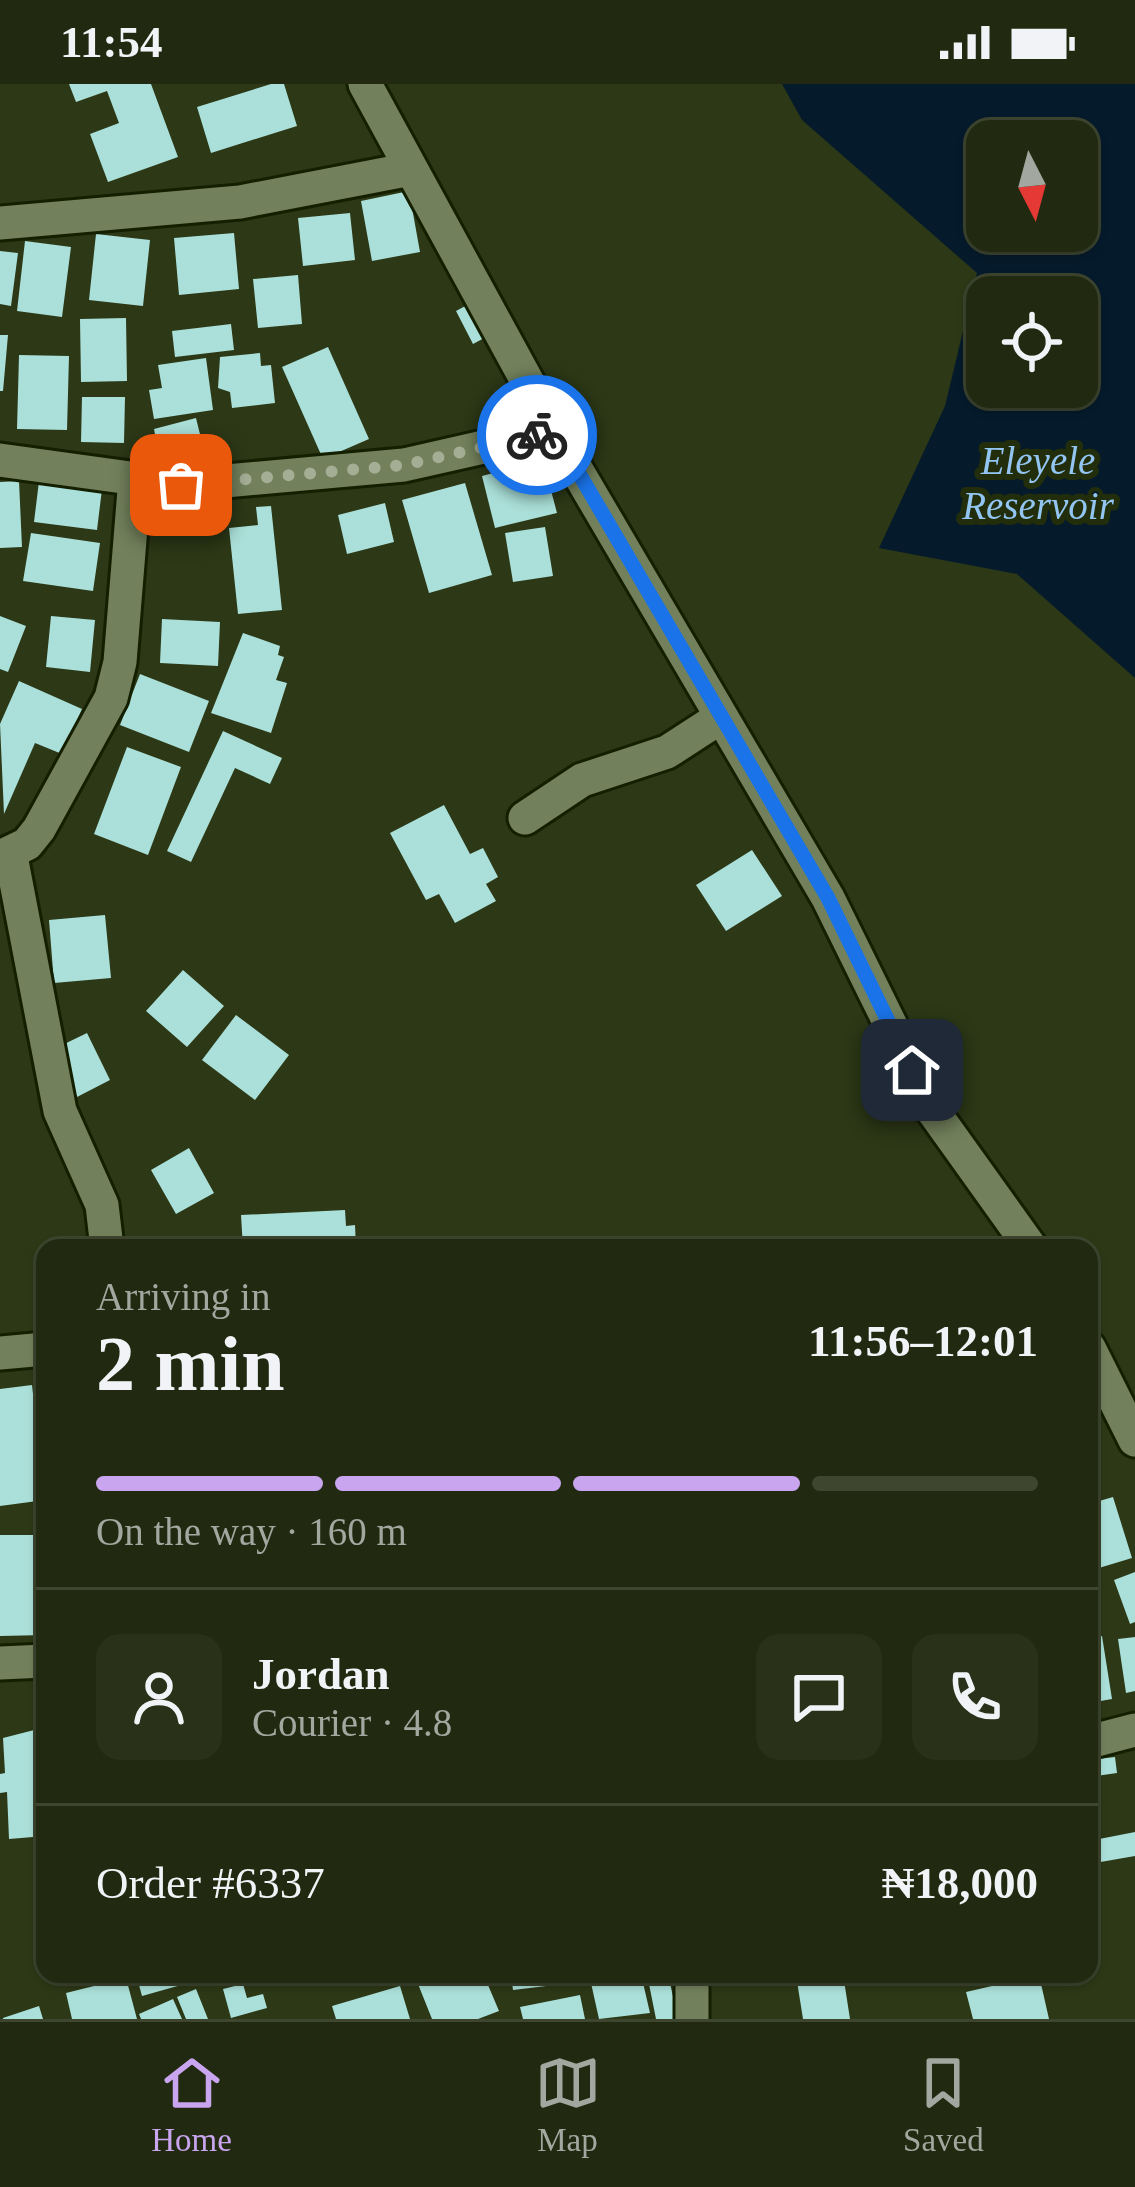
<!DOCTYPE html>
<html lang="en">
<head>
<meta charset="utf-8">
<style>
  body { margin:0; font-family:"Times New Roman",serif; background:#293219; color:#f1f3f6; height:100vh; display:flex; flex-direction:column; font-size:45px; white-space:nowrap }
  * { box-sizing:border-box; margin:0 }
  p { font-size:39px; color:#a2a79f }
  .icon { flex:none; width:66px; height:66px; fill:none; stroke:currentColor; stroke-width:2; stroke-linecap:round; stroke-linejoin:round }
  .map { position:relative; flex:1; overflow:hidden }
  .details { position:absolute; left:36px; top:1155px; width:1062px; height:744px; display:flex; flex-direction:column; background:#212a10; border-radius:24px; box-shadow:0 3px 9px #0004,0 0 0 3px #3e4630 }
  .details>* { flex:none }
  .needle { width:78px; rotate:174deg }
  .fabs { position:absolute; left:966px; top:36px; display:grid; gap:24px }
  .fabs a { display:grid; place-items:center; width:132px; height:132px; border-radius:24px; background:#212a10; box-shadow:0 3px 9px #0004,0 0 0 3px #3e4630; font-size:60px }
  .pin { position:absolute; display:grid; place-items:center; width:102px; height:102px; color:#fff; margin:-51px; border-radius:24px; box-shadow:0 6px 18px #0006 }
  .courier { position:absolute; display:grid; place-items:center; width:120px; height:120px; margin:-60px; border:9px solid #1a73e8; border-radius:50%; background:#fff; color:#222; box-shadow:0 3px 15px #0007 }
  .summary em { font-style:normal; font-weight:700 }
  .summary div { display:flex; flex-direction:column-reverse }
  .summary { display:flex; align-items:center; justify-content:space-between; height:204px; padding:0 60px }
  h1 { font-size:78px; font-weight:700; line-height:90px }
  .bar { display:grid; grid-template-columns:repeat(4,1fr); gap:18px 12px; align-content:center; height:144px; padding:0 60px }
  .bar i { height:15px; border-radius:9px; background:#3e4630 }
  .bar .on { background:#c8a5ee }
  .bar p { grid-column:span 4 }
  .line { display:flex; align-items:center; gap:30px; padding:0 60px; border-top:3px solid #3e4630 }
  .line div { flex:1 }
  .round { display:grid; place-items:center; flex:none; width:126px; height:126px; border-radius:24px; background:#293219 }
  .status { display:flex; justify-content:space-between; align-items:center; height:84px; padding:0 60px; background:#212a10; direction:ltr }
  .status svg { height:33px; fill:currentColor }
  .tab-bar { display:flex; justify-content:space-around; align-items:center; height:168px; border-top:3px solid #3e4630; background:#212a10; font-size:33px; color:#a2a79f }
  .tab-bar a { display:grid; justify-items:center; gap:6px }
  .tab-bar .on { color:#c8a5ee }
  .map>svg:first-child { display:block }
</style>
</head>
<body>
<div class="status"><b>11:54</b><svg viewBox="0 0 49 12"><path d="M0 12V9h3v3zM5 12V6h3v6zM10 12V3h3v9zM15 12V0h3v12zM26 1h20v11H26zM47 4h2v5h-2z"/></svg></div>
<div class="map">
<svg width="1135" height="1935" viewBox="0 0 1135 1935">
  <rect width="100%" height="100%" fill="#2c3816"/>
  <path fill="#051a2b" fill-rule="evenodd" d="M 782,0 L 1135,0 L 1135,594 L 1017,490 L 879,464 L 945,322 L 977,189 L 802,36 ZM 987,57 L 1077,57 L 1077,147 L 987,147 ZM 987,213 L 1077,213 L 1077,303 L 987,303 Z"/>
  <path fill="#aae0d9" d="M 69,0 L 151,0 L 178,73 L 108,98 L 90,50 L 119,39 L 107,7 L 76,18 Z
    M 271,0 L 284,0 L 297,42 L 211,69 L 197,23 Z
    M 409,107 L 420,168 L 372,177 L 361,117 Z
    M 350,129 L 355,176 L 303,182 L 298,134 Z
    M 234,149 L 239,205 L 179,211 L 174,154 Z
    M 96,150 L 150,156 L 143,222 L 89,216 Z
    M 25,157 L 71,163 L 62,233 L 17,227 Z
    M 0,167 L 18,169 L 11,222 L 0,220 Z
    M 298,191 L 302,240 L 258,244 L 253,195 Z
    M 471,219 L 488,252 L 473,260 L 456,227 Z
    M 126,234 L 127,297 L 81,298 L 80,235 Z
    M 231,240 L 234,266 L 175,273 L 172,247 Z
    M 0,251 L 8,251 L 3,307 L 0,307 Z
    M 328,263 L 369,355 L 323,375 L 282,283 Z
    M 260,269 L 261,282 L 271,281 L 275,319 L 232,324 L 230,308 L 218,304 L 220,273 Z
    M 19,271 L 69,272 L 67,346 L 17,345 Z
    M 206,274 L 213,326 L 154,335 L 149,306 L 162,304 L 158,281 Z
    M 82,313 L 125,313 L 124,359 L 81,358 Z
    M 196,334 L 208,383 L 155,396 L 148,369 L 158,366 L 154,345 Z
    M 543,376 L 557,429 L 495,444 L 482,392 Z
    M 40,389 L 103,397 L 97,446 L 34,438 Z
    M 19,397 L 22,463 L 0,464 L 0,398 Z
    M 465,399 L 492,491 L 429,509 L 402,416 Z
    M 385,419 L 394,458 L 347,470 L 338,431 Z
    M 271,422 L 282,526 L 238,530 L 229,444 L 258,441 L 256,423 Z
    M 545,443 L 553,492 L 513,498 L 505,449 Z
    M 31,449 L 100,459 L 93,507 L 23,497 Z
    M 0,532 L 26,542 L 8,588 L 0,585 Z
    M 51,532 L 95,536 L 90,588 L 46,583 Z
    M 162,535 L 220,538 L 218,582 L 160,579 Z
    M 243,549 L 280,562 L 278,571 L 284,573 L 276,596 L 287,599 L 271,649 L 211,629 Z
    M 140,590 L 209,617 L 189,668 L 120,641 Z
    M 19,597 L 82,625 L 62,670 L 35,659 L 4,730 L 0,640 Z
    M 223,647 L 282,674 L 270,700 L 235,684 L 191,778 L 167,767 Z
    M 127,663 L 181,683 L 148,771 L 94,750 Z
    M 444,721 L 470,770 L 483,764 L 498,793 L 486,800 L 496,817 L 455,839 L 439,810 L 426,816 L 390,749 Z
    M 752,766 L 782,812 L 726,847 L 696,801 Z
    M 105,831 L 111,894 L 54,899 L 49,836 Z
    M 183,886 L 224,922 L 187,963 L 146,927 Z
    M 236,931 L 289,971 L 255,1016 L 202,976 Z
    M 87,949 L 110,996 L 77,1013 L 54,965 Z
    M 189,1064 L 214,1109 L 176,1130 L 151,1086 Z
    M 345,1126 L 346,1142 L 355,1141 L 356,1164 L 243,1164 L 241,1131 Z
    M 32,1301 L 45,1416 L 0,1422 L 0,1305 Z
    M 1113,1413 L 1132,1474 L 1089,1487 L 1089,1420 Z
    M 0,1451 L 45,1451 L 45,1551 L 0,1552 Z
    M 1135,1488 L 1135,1538 L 1130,1540 L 1114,1496 Z
    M 1102,1552 L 1112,1615 L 1089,1619 L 1089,1555 Z
    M 1135,1553 L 1135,1607 L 1126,1609 L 1118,1555 Z
    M 42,1644 L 45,1752 L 9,1755 L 7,1708 L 0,1709 L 0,1690 L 5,1689 L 3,1654 Z
    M 1115,1673 L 1117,1689 L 1089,1693 L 1089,1676 Z
    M 1135,1748 L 1135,1772 L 1089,1780 L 1089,1757 Z
    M 136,1890 L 197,1890 L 199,1896 L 142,1912 Z
    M 414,1890 L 492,1890 L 495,1898 L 488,1901 L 499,1927 L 478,1935 L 432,1935 Z
    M 511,1890 L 562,1890 L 563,1900 L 513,1906 Z
    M 589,1890 L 641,1890 L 650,1929 L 599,1935 Z
    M 647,1890 L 668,1890 L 678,1935 L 656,1935 Z
    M 706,1890 L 744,1890 L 744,1892 L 709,1900 Z
    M 843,1890 L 850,1935 L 803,1935 L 796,1891 Z
    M 1039,1891 L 1049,1935 L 973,1935 L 966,1908 Z
    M 126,1894 L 137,1935 L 72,1935 L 66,1909 Z
    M 243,1900 L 247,1914 L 263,1910 L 267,1924 L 231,1934 L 223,1905 Z
    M 400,1902 L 410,1935 L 336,1935 L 332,1922 Z
    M 196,1905 L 208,1935 L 186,1935 L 177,1913 Z
    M 580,1911 L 585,1935 L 523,1935 L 520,1923 Z
    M 173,1915 L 182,1935 L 141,1935 L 139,1930 Z
    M 39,1922 L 43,1935 L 3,1935 L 3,1934 Z"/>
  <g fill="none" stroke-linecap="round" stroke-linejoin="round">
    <defs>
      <path id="minor" d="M 365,0 L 562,361 L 828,814 L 933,1027 L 1031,1164
        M 0,139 L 240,118 L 411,85
        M 0,376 L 181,401 L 404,381 L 554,347
        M 525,734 L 582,696 L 667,668 L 721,633
        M 11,772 L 60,1027 L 102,1121 L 107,1164
        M 0,773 L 27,760 L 39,745 L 111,614 L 120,578 L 135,394
        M 1089,1264 L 1135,1356
        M 0,1269 L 45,1265
        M 0,1579 L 45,1577
        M 1089,1658 L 1135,1646
        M 692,1890 L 692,1935"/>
    </defs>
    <use href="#minor" stroke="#141f00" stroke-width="39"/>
    <use href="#minor" stroke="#72815c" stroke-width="33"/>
  </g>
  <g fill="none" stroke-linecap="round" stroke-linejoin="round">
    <path stroke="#a4ae95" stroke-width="12" stroke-dasharray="0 21.6" d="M 181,401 L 404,381 L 537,351"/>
    <path stroke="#1a73e8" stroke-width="15" d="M 537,351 L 554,347 L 828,814 L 912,986"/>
  </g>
  <g text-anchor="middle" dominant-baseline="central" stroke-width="12" stroke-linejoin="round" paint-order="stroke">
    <g font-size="39" font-style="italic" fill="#92c5f2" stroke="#222e0b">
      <text x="1038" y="376">Eleyele<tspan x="1038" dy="45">Reservoir</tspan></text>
    </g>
  </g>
</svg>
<div class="fabs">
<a><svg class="needle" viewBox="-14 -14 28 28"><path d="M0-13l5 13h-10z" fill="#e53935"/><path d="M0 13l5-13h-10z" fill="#a2a79f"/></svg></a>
<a><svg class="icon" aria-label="locate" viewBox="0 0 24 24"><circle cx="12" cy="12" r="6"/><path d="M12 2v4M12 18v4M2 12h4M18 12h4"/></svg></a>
</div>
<div class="pin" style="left:181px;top:401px;background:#ea580c"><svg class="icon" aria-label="bag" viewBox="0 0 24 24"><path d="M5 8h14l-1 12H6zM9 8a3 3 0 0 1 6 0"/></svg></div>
<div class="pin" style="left:912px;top:986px;background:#1f2937"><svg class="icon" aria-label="home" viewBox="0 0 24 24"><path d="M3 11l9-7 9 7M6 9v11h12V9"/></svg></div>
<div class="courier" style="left:537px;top:351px"><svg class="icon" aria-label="bike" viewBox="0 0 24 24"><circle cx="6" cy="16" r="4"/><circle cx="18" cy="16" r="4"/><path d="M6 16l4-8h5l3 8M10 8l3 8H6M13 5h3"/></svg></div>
<section class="details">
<div class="summary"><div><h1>2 min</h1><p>Arriving in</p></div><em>11:56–12:01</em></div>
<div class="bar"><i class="on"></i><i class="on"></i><i class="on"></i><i></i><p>On the way · 160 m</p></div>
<div class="line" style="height:216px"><a class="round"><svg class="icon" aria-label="person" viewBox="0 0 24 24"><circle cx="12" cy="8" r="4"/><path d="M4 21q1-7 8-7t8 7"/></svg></a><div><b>Jordan</b><p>Courier · 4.8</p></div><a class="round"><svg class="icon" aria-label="chat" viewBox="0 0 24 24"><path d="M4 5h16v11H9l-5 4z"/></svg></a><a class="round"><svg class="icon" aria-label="phone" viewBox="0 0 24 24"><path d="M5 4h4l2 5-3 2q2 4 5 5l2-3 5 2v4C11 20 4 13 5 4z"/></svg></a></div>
<div class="line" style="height:156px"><div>Order #6337</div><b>₦18,000</b></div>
</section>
</div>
<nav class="tab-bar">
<a class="on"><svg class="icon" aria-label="home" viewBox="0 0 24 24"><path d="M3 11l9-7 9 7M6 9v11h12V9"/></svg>Home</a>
<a><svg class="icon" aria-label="map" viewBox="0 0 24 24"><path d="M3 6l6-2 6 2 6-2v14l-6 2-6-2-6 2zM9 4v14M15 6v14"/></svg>Map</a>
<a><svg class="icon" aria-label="saved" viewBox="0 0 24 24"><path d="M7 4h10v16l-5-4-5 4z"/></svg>Saved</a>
</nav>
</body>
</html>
